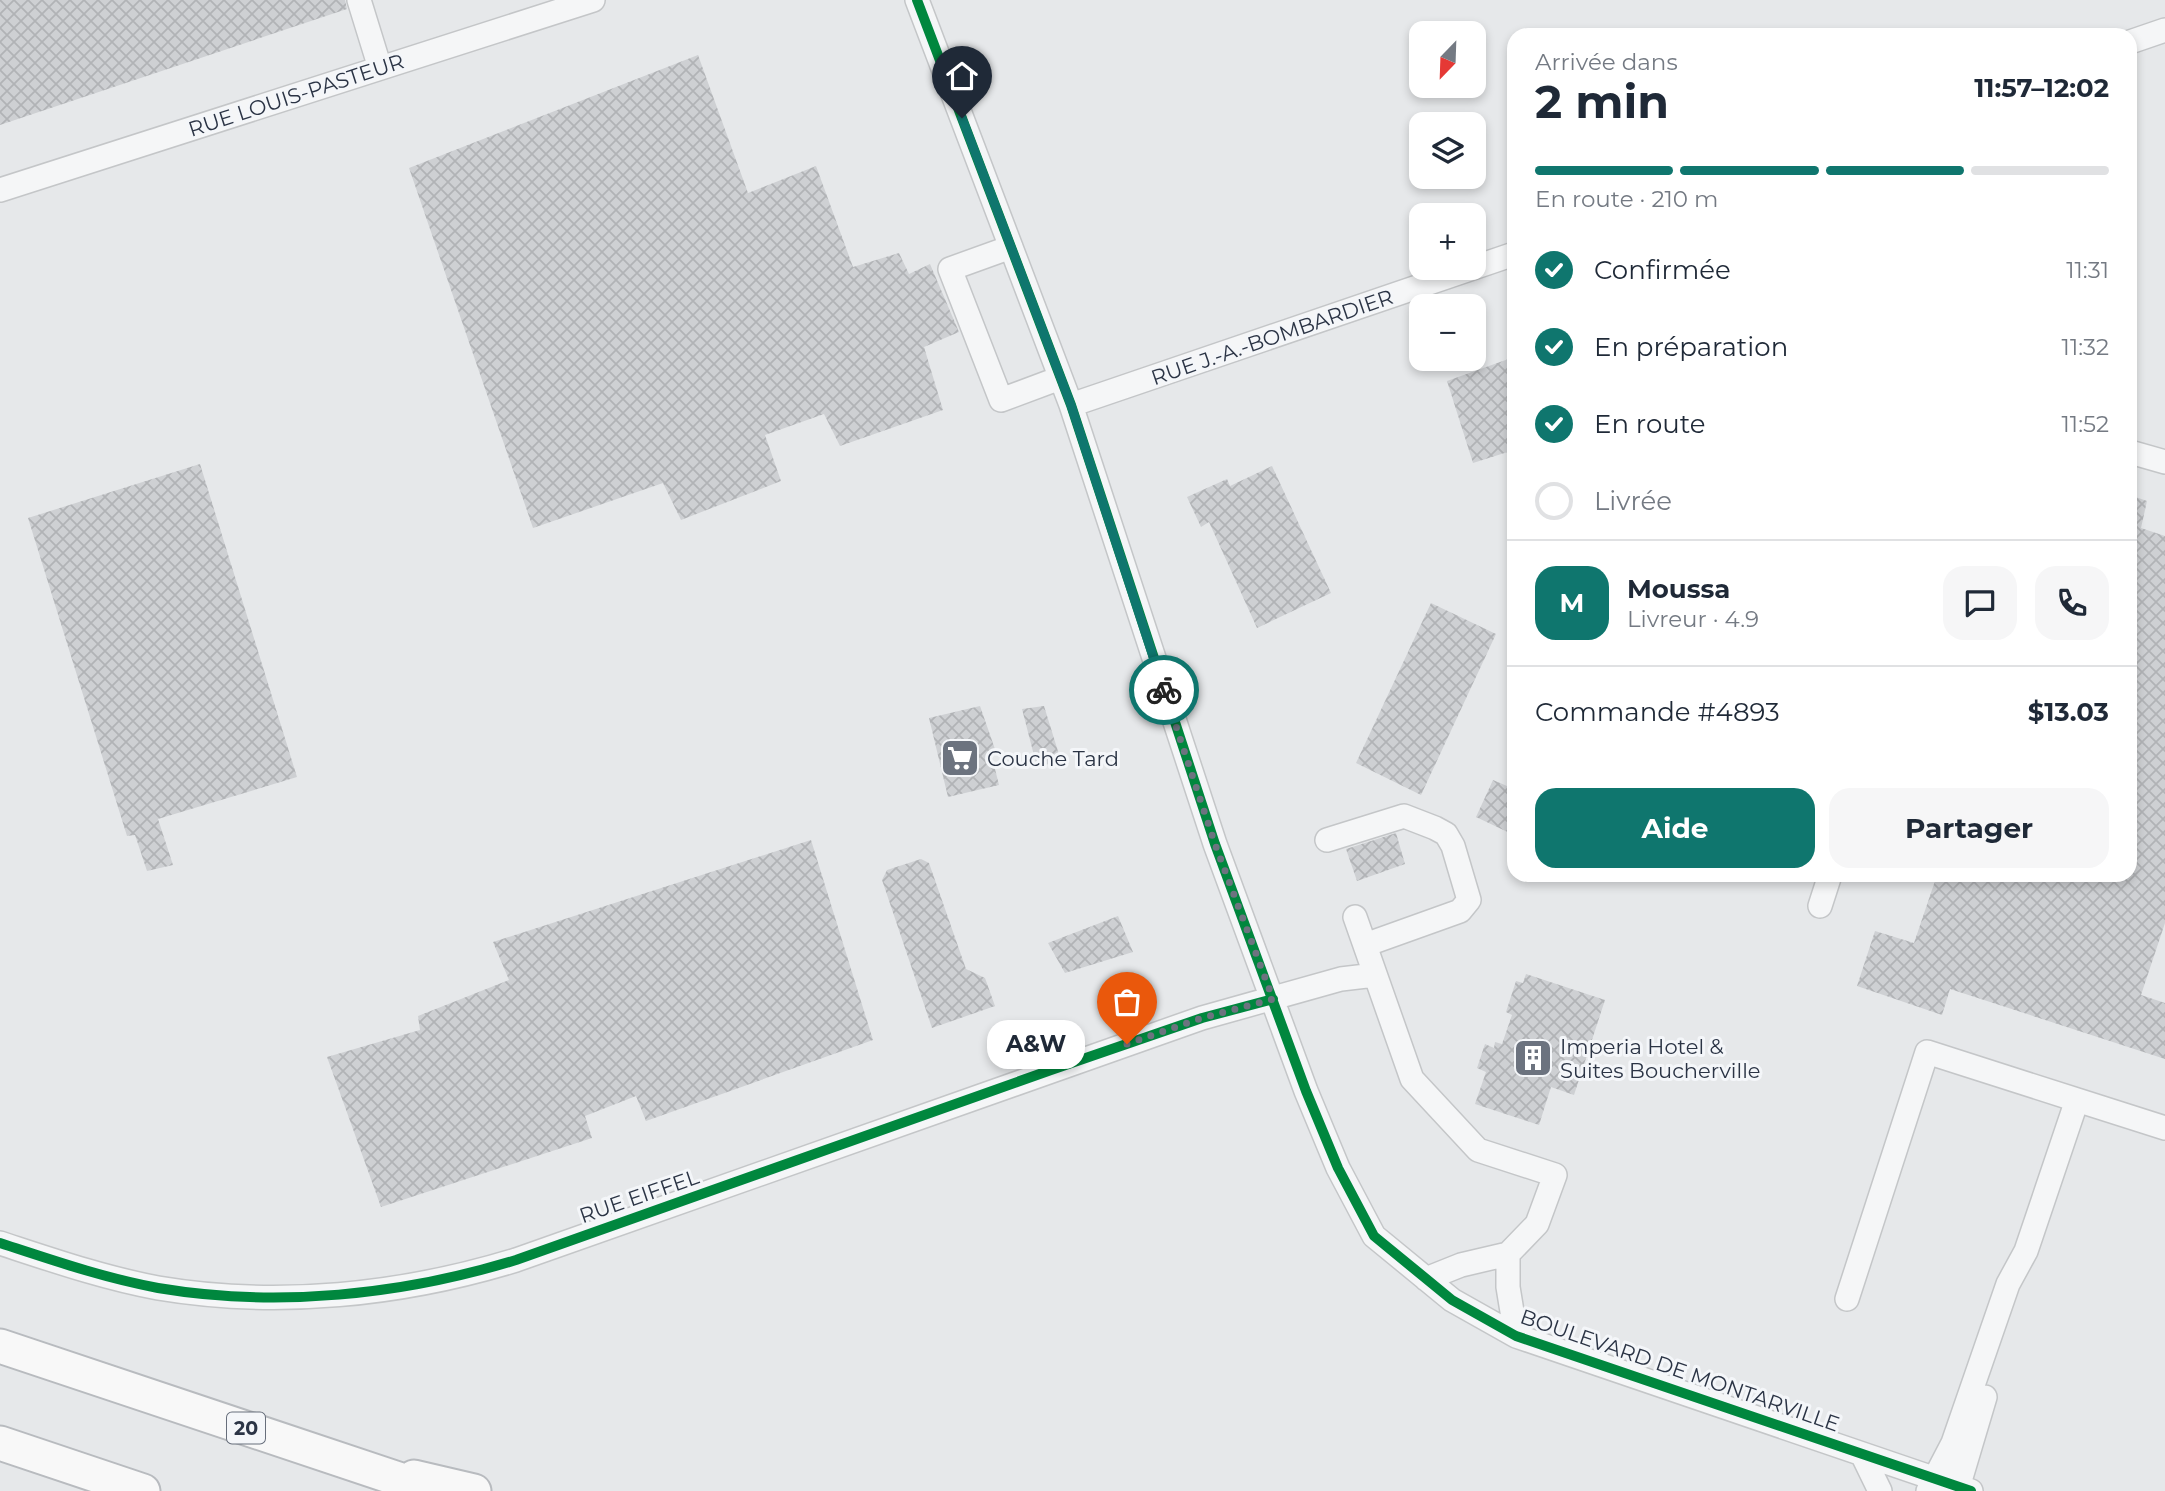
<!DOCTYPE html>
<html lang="fr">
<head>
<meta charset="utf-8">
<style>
  body { margin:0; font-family:Montserrat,sans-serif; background:#f6f6f7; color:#1f2937; height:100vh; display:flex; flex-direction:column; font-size:26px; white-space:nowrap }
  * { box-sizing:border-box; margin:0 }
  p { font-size:23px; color:#747a83 }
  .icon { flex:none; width:38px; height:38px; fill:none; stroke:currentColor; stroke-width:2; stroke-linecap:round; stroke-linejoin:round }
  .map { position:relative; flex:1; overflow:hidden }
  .sheet { position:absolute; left:1507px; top:28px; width:630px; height:854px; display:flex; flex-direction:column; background:#fff; border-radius:21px; box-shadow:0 4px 10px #0003 }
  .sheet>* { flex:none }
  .needle { width:46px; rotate:203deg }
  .controls { position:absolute; left:1409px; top:21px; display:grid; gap:14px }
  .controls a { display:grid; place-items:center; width:77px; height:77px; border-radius:14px; background:#fff; box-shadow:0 4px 10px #0003; font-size:35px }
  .pin { position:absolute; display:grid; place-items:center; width:60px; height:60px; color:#fff; margin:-72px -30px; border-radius:50% 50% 50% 0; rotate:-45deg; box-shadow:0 0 7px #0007 }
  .pin .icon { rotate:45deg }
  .courier { position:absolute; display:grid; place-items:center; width:70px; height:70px; margin:-35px; border:5px solid #0f766e; border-radius:50%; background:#fff; color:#222; box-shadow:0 2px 9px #0007 }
  .bubble { position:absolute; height:49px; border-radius:21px; background:#fff; box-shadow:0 4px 10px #0003; font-size:23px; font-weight:700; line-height:49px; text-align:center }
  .headline em { font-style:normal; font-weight:700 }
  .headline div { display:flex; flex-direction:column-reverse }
  .headline { display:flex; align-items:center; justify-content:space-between; height:119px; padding:0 28px }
  h1 { font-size:46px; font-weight:700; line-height:52px }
  .bar { display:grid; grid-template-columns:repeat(4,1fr); gap:10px 7px; align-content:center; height:84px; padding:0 28px }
  .bar i { height:9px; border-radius:5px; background:#e0e1e3 }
  .bar .current { background:#0f766e }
  .bar p { grid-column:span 4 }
  .line { display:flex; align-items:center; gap:18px; padding:0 28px; border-top:2px solid #e0e1e3 }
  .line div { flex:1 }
  .round { display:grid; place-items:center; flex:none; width:74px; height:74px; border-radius:21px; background:#f6f6f7 }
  ol { padding:0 28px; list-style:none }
  li { display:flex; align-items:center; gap:21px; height:77px }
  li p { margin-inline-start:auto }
  li .icon { padding:7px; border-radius:50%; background:#0f766e; color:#fff; stroke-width:4 }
  li:last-child { color:#747a83 }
  li i { width:38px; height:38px; border:4px solid #e0e1e3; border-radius:50% }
  .cta { display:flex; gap:14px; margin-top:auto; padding:14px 28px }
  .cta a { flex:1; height:80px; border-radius:21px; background:#0f766e; color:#fff; font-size:28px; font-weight:700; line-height:80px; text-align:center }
  .cta a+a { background:#f6f6f7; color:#1f2937 }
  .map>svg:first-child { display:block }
</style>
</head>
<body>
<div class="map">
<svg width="2165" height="1491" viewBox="0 0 2165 1491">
  <defs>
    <pattern id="building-cross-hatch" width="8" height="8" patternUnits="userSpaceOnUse" patternTransform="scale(1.75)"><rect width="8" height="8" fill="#ced0d3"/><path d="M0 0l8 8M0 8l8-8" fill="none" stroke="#b1b3b6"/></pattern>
  </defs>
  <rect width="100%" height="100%" fill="#e6e8ea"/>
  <path fill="url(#building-cross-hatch)" d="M 0,0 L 345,0 L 347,9 L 0,125 Z
    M 698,55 L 748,193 L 816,166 L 853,267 L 899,253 L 909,274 L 930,264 L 959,332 L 924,347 L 943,410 L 840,446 L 824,414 L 765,435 L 781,481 L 681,520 L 663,483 L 533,528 L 409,168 Z
    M 1514,357 L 1514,450 L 1473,463 L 1447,381 Z
    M 200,464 L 297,777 L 158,819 L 173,865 L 147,871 L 135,835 L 127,836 L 28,518 Z
    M 1272,466 L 1331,593 L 1257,628 L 1209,522 L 1201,527 L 1187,497 L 1227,479 L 1230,486 Z
    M 2130,495 L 2147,501 L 2141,528 L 2165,536 L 2165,923 L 2141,995 L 2165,1003 L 2165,1059 L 1950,989 L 1942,1015 L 1857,986 L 1875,931 L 1914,943 L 1937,875 L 2130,875 Z
    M 1431,603 L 1496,634 L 1421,795 L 1356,763 Z
    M 980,706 L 996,752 L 991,753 L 999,785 L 948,797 L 929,718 Z
    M 1044,706 L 1061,761 L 1037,767 L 1022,709 Z
    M 1493,780 L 1514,789 L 1514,835 L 1476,817 Z
    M 1396,833 L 1405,864 L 1357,881 L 1346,849 Z
    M 811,840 L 873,1040 L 646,1121 L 636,1096 L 585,1116 L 592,1138 L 381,1207 L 327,1057 L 420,1030 L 418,1016 L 509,980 L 493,942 Z
    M 921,859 L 929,863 L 966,969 L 985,978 L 995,1006 L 932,1028 L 882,880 L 887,870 Z
    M 1118,916 L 1133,952 L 1065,973 L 1048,943 Z
    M 1526,974 L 1605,1000 L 1574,1095 L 1551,1087 L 1539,1125 L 1475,1104 L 1486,1072 L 1477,1068 L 1485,1044 L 1494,1048 L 1495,1042 L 1502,1044 L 1512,1015 L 1506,1012 L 1516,981 L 1523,983 Z"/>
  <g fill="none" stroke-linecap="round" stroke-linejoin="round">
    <defs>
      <path id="minor" d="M 359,0 L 380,68
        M 917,0 L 1071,405 L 1215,844 L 1306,1091 L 1338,1168 L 1374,1236 L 1452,1300 L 1516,1336 L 1971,1491
        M 2130,42 L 2165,30
        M 0,190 L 593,0
        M 1011,247 L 950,269 L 1001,400 L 1060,378
        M 1071,405 L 1514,254
        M 2130,452 L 2165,462
        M 1327,840 L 1404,816 L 1435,828 L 1446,834 L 1453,846 L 1469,900 L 1460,911 L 1365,945
        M 1820,906 L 1830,875
        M 1355,917 L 1412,1079 L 1478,1150 L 1555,1175 L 1537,1224 L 1508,1254 L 1461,1265 L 1426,1279
        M 0,1243 C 52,1260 104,1278 158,1288 C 277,1308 402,1295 516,1260 L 1202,1018 L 1341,979 L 1375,975
        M 1508,1254 L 1508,1287 L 1516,1336
        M 1847,1299 L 1927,1052 L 2077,1100
        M 1862,1454 L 1880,1491
        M 1928,1491 L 1953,1443 L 2008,1284 L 2026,1251 L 2077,1100 L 2165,1128
        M 1957,1491 L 1985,1397"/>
      <path id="highway" d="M 0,1346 L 434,1491
        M 0,1443 L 143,1491
        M 414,1477 L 474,1491"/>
    </defs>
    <use href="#minor" stroke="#c4c6c8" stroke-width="26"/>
    <use href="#highway" stroke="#b8bbbf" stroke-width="37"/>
    <use href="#minor" stroke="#f5f6f7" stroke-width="23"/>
    <use href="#highway" stroke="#f8f8f8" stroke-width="33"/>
    <defs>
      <path id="cycleway" d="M 917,0 L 1071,405 L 1215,844 L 1306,1091 L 1338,1168 L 1374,1236 L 1452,1300 L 1516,1336 L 1971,1491
        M 0,1243 C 52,1260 104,1278 158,1288 C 277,1308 402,1295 516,1260 L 1051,1070 L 1202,1018 L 1273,999"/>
    </defs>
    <use href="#cycleway" stroke="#f4f6f9" stroke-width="15"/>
    <use href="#cycleway" stroke="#00873e" stroke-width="10"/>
  </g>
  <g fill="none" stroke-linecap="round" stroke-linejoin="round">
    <path stroke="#6c737f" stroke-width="7" stroke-dasharray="0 12.6" d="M 1127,1044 L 1202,1018 L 1273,999 L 1215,844 L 1164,690"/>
    <path stroke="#0f766e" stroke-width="9" d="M 962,118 L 1071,405 L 1164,690"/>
  </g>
  <defs>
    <symbol id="supermarket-square" viewBox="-11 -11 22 22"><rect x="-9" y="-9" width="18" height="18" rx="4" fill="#6c737f" stroke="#f4f6f9"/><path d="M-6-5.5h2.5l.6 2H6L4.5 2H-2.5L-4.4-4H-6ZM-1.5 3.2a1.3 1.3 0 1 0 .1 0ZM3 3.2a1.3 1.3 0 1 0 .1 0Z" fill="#fff"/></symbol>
    <symbol id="building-square" viewBox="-11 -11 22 22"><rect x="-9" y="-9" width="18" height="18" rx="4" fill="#6c737f" stroke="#f4f6f9"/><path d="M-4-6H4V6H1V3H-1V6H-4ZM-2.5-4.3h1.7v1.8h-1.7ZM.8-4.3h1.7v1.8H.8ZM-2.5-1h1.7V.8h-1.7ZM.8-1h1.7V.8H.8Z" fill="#fff"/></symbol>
  </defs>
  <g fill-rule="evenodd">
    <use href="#supermarket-square" x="938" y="736" width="44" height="44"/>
    <use href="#building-square" x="1511" y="1036" width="44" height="44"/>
  </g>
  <g text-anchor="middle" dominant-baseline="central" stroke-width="6" stroke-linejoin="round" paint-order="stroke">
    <rect fill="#f4f6f9" stroke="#676e7b" stroke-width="2" x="227" y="1412.5" width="38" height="31" rx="5"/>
    <g font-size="19" font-weight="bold" fill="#2b3445">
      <text x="246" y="1428">20</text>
    </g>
    <g font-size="21" fill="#2b3445" stroke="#f4f6f9">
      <text transform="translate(296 95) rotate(-18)">RUE LOUIS-PASTEUR</text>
      <text transform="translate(1272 337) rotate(-19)">RUE J.-A.-BOMBARDIER</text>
      <text transform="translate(639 1196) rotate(-19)">RUE EIFFEL</text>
      <text transform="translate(1680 1370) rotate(19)">BOULEVARD DE MONTARVILLE</text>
    </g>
    <g font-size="21" fill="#2b3445" stroke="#f4f6f9" text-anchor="start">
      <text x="987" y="758">Couche Tard</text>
      <text x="1560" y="1046">Imperia Hotel &amp;<tspan x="1560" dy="24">Suites Boucherville</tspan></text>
    </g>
  </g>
</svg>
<div class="controls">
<a><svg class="needle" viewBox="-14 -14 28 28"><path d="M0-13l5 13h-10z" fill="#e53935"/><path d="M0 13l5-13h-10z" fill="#747a83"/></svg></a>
<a><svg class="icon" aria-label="layers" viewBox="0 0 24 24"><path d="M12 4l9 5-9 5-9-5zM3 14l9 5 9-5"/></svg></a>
<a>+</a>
<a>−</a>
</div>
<div class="pin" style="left:1127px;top:1044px;background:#ea580c"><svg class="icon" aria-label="bag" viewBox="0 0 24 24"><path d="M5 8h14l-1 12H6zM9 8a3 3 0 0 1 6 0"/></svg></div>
<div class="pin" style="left:962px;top:118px;background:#1f2937"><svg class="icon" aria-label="home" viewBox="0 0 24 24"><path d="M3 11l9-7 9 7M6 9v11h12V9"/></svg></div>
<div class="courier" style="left:1164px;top:690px"><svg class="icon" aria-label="bike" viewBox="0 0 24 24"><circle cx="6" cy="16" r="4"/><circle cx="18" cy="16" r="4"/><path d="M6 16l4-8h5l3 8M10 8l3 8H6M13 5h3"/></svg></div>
<div class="bubble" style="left:987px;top:1020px;width:98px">A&amp;W</div>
<section class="sheet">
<div class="headline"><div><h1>2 min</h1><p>Arrivée dans</p></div><em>11:57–12:02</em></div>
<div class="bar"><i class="current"></i><i class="current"></i><i class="current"></i><i></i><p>En route · 210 m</p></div>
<ol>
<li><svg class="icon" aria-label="check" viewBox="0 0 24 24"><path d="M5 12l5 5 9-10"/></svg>Confirmée<p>11:31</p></li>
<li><svg class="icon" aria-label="check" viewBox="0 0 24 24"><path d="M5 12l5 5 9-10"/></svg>En préparation<p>11:32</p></li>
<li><svg class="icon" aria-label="check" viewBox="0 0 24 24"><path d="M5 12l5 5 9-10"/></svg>En route<p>11:52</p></li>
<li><i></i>Livrée</li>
</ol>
<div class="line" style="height:126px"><b class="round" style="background:#0f766e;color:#fff">M</b><div><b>Moussa</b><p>Livreur · 4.9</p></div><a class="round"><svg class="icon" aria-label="chat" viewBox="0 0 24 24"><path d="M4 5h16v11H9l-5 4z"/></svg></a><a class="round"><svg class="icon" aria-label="phone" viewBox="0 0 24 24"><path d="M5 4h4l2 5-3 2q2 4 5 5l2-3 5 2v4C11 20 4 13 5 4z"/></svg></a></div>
<div class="line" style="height:91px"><div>Commande #4893</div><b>$13.03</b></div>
<div class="cta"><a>Aide</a><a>Partager</a></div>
</section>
</div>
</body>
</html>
